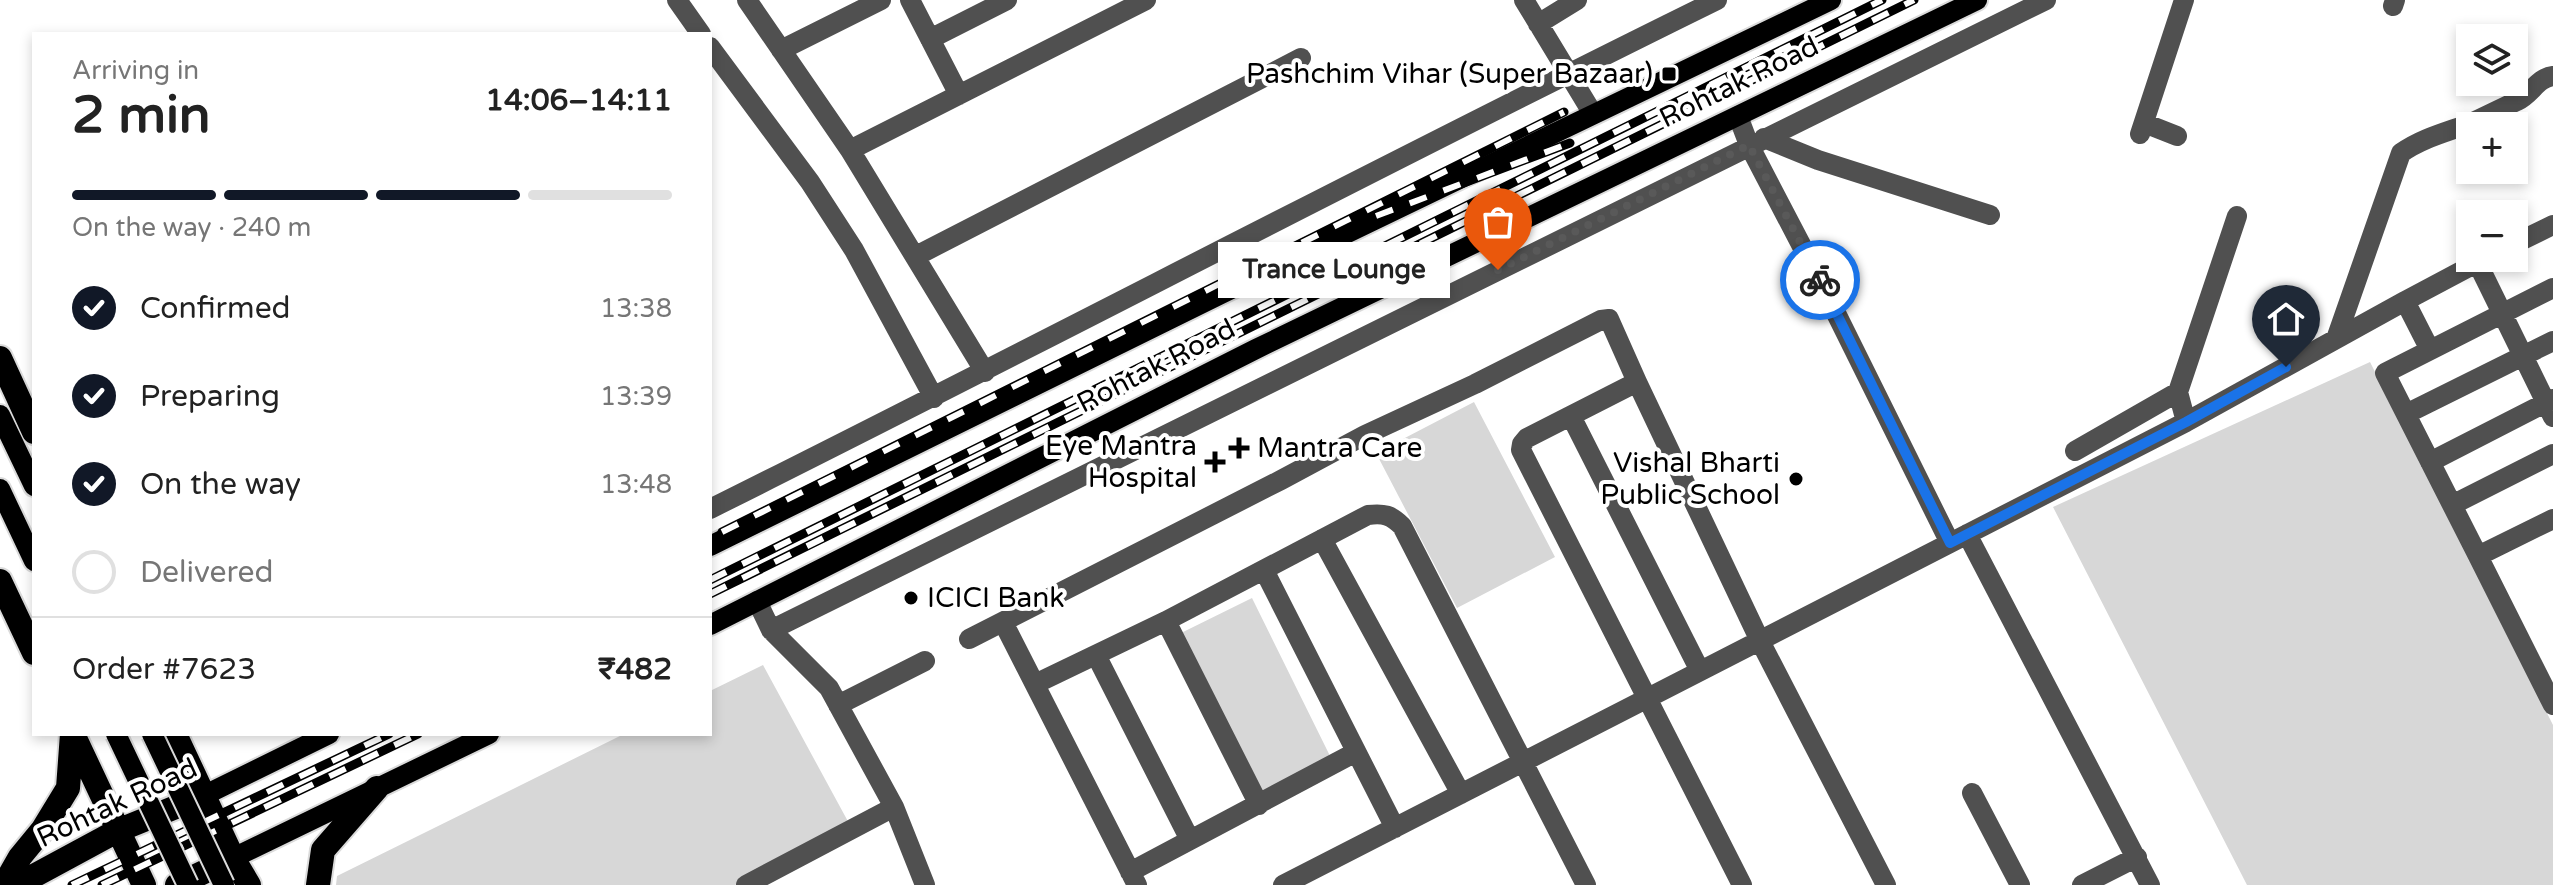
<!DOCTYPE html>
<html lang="en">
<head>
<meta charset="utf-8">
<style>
  body { margin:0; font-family:"Varela Round",sans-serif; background:#f2f2f2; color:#222; height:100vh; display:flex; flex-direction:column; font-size:30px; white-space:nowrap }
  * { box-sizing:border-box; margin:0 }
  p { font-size:26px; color:#767676 }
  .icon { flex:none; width:44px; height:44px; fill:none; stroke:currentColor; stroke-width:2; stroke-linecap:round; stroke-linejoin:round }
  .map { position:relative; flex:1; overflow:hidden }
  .side { position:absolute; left:32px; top:32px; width:680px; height:704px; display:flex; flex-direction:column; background:#fff; border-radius:0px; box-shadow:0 4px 12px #0003 }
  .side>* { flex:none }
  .buttons { position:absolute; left:2456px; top:24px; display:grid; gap:16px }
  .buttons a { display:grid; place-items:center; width:72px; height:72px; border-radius:0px; background:#fff; box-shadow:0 4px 12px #0003; font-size:40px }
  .pin { position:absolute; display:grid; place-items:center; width:68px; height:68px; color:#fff; margin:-82px -34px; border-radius:50% 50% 50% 0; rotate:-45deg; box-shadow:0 0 8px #0007 }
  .pin .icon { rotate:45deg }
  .courier { position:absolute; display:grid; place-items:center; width:80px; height:80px; margin:-40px; border:6px solid #1a73e8; border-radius:50%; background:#fff; color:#222; box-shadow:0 2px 10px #0007 }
  .bubble { position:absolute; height:56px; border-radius:0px; background:#fff; box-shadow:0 4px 12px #0003; font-size:26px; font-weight:800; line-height:56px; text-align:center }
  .headline em { font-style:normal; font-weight:800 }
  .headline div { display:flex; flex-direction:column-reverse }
  .headline { display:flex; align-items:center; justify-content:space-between; height:136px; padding:0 40px }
  h1 { font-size:52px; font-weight:800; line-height:60px }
  .bar { display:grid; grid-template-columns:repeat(4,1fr); gap:12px 8px; align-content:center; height:96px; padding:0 40px }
  .bar i { height:10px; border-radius:6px; background:#e0e0e0 }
  .bar .selected { background:#111827 }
  .bar p { grid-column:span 4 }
  .line { display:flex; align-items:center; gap:20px; padding:0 40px; border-top:2px solid #e0e0e0 }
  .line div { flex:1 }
  ol { padding:0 40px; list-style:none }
  li { display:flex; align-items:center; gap:24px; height:88px }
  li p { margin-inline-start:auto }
  li .icon { padding:8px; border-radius:50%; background:#111827; color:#fff; stroke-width:4 }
  li:last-child { color:#767676 }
  li i { width:44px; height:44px; border:4px solid #e0e0e0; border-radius:50% }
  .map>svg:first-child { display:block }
</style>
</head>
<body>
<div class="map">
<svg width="2553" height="885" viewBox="0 0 2553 885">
  <rect width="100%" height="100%" fill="#fff"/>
  <path fill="#d7d7d7" d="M 2370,362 L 2553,725 L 2553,885 L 2247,885 L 2053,507 Z
    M 1474,402 L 1555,557 L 1457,608 L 1376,453 Z
    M 1252,598 L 1331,758 L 1255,795 L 1177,635 Z
    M 763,665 L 851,827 L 735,885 L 336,885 L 337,876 L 624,734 L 710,734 L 710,691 Z"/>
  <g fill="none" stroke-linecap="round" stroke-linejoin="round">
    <defs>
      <path id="major" d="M 0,415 L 34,486
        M 0,489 L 34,561
        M 710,546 L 1223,293 L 1831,0
        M 710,625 L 1256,349 L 1977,0
        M 203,796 L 329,734
        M 233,858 L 489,734"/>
      <path id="highway" d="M 0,358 L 34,432
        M 0,581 L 34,653
        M 175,734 L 233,858 L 249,885
        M 74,736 L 144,885
        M 4,885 L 20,857 L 43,829 L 68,788 L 72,734
        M 17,885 L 117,831 L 203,796
        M 177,885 L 233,858
        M 318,885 L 323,850 L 377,788"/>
    </defs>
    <use href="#major" stroke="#dbdbdb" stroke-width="24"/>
    <use href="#highway" stroke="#dbdbdb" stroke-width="28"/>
    <path stroke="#505050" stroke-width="20" d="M 677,0 L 701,34
      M 747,0 L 850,150 L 985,372
      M 910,0 L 959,95
      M 1524,0 L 1593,114
      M 2393,6 L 2395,0
      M 1538,24 L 1577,0
      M 930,39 L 1007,0
      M 710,47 L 810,182 L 854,250 L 934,398
      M 781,50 L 881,0
      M 1738,116 L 1749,145 L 1819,279 L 1950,543
      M 2144,123 L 2177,136
      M 2140,134 L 2184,0
      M 1764,138 L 1818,160 L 1990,215
      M 850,150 L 1146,0
      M 2514,244 L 2553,225
      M 916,256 L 1301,58
      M 2477,262 L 2553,417
      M 2553,288 L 2385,373 L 2478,556 L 2553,519
      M 2336,339 L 2401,153 C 2422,138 2447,132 2471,123 C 2486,116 2502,108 2517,101 C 2531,95 2537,78 2553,76
      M 2430,350 L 2405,301 L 2486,258
      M 2406,414 L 2553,341
      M 1571,416 L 1700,671
      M 2186,422 L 2178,392 L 2237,216
      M 2075,451 L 2178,392
      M 2430,462 L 2553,399
      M 2452,505 L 2553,454
      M 710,509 C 1047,341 1379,166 1717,0
      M 1967,534 L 2150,885
      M 1322,539 L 1461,794
      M 2478,556 L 2553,705
      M 1264,570 L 1395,828
      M 757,601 L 771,630 L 829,688 L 894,807 L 925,885
      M 1166,621 L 1259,805
      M 1003,622 L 1137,885
      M 771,630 L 2046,0
      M 969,639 L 1281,480 L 1365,435 L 1475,384 L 1601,320 L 1609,319 L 1637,382
      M 1096,655 L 1190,840
      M 1035,684 L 1166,621 L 1368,515 C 1384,513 1391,515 1402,526 L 1586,885
      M 838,705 L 925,661
      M 1972,793 L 2020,885
      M 1130,872 L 1356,752
      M 746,885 L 894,807
      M 1283,885 L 2186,422 L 2405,301
      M 1742,885 L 1521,450 L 1522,444 L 1527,438 L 1637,382 L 1760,641 L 1886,885
      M 2082,885 L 2137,857"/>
    <use href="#major" stroke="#000" stroke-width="20"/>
    <use href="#highway" stroke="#000" stroke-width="24"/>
    <defs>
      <path id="rail" d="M 1376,216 L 1570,143
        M 722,532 L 1564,112
        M 710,580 L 1882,0
        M 710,594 L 1914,0
        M 72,885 L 389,734
        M 102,885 L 418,734"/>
    </defs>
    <use href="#rail" stroke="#000" stroke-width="9"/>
    <use href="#rail" stroke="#fff" stroke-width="6" stroke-dasharray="18" stroke-linecap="butt"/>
    <defs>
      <path id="major-bridge" d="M 116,734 L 188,885
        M 152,734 L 224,885"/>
    </defs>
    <use href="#major-bridge" stroke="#dbdbdb" stroke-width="24" stroke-linecap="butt"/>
    <use href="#major-bridge" stroke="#000" stroke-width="20"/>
  </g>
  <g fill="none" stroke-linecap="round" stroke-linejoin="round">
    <path stroke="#595959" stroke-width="8" stroke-dasharray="0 14.4" d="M 1498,270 L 1749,145 L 1820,280"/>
    <path stroke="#1a73e8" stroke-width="10" d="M 1820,280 L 1950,543 L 2186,422 L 2286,367"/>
  </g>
  <g fill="#000" stroke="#fff" stroke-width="3">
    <rect x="1661" y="66" width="16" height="16" rx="4"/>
    <path d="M1235 436h8v8h8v8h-8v8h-8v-8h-8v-8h8z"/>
    <path d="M1211 450h8v8h8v8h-8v8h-8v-8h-8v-8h8z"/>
    <circle cx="1796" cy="479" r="8"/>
    <circle cx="911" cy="598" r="8"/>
  </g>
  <g text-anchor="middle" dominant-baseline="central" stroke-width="8" stroke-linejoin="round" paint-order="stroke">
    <g font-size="28" fill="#000" stroke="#fff" text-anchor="end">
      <text x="1653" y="74">Pashchim Vihar (Super Bazaar)</text>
      <text x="1197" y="446">Eye Mantra<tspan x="1197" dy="32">Hospital</tspan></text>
      <text x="1257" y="448" text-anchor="start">Mantra Care</text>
      <text x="1780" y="463">Vishal Bharti<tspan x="1780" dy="32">Public School</tspan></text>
      <text x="927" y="598" text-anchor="start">ICICI Bank</text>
    </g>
    <g font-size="28" fill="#000" stroke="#fff">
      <text transform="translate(1739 82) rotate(-26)">Rohtak Road</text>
      <text transform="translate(1156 366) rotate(-27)">Rohtak Road</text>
      <text transform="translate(117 803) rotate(-25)">Rohtak Road</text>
    </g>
  </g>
</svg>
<div class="buttons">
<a><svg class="icon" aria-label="layers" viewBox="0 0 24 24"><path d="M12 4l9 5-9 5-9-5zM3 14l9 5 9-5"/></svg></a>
<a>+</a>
<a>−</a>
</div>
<div class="pin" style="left:1498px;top:270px;background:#ea580c"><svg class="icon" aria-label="bag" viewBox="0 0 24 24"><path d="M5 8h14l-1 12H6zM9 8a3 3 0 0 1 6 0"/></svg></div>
<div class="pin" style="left:2286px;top:367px;background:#1f2937"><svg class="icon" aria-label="home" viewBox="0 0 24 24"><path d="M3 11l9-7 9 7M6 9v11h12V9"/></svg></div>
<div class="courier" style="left:1820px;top:280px"><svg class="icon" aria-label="bike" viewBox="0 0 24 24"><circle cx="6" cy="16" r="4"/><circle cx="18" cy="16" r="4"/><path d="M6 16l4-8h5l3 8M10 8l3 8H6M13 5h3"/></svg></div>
<div class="bubble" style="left:1218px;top:242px;width:232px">Trance Lounge</div>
<section class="side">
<div class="headline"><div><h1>2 min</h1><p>Arriving in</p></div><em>14:06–14:11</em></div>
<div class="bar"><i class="selected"></i><i class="selected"></i><i class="selected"></i><i></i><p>On the way · 240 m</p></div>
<ol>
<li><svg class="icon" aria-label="check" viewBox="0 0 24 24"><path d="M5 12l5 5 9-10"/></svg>Confirmed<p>13:38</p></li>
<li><svg class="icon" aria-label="check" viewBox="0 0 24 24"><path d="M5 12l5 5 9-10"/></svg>Preparing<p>13:39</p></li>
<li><svg class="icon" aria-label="check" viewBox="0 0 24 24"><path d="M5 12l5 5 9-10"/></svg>On the way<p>13:48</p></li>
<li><i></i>Delivered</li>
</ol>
<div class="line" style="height:104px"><div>Order #7623</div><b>₹482</b></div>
</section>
</div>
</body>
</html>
